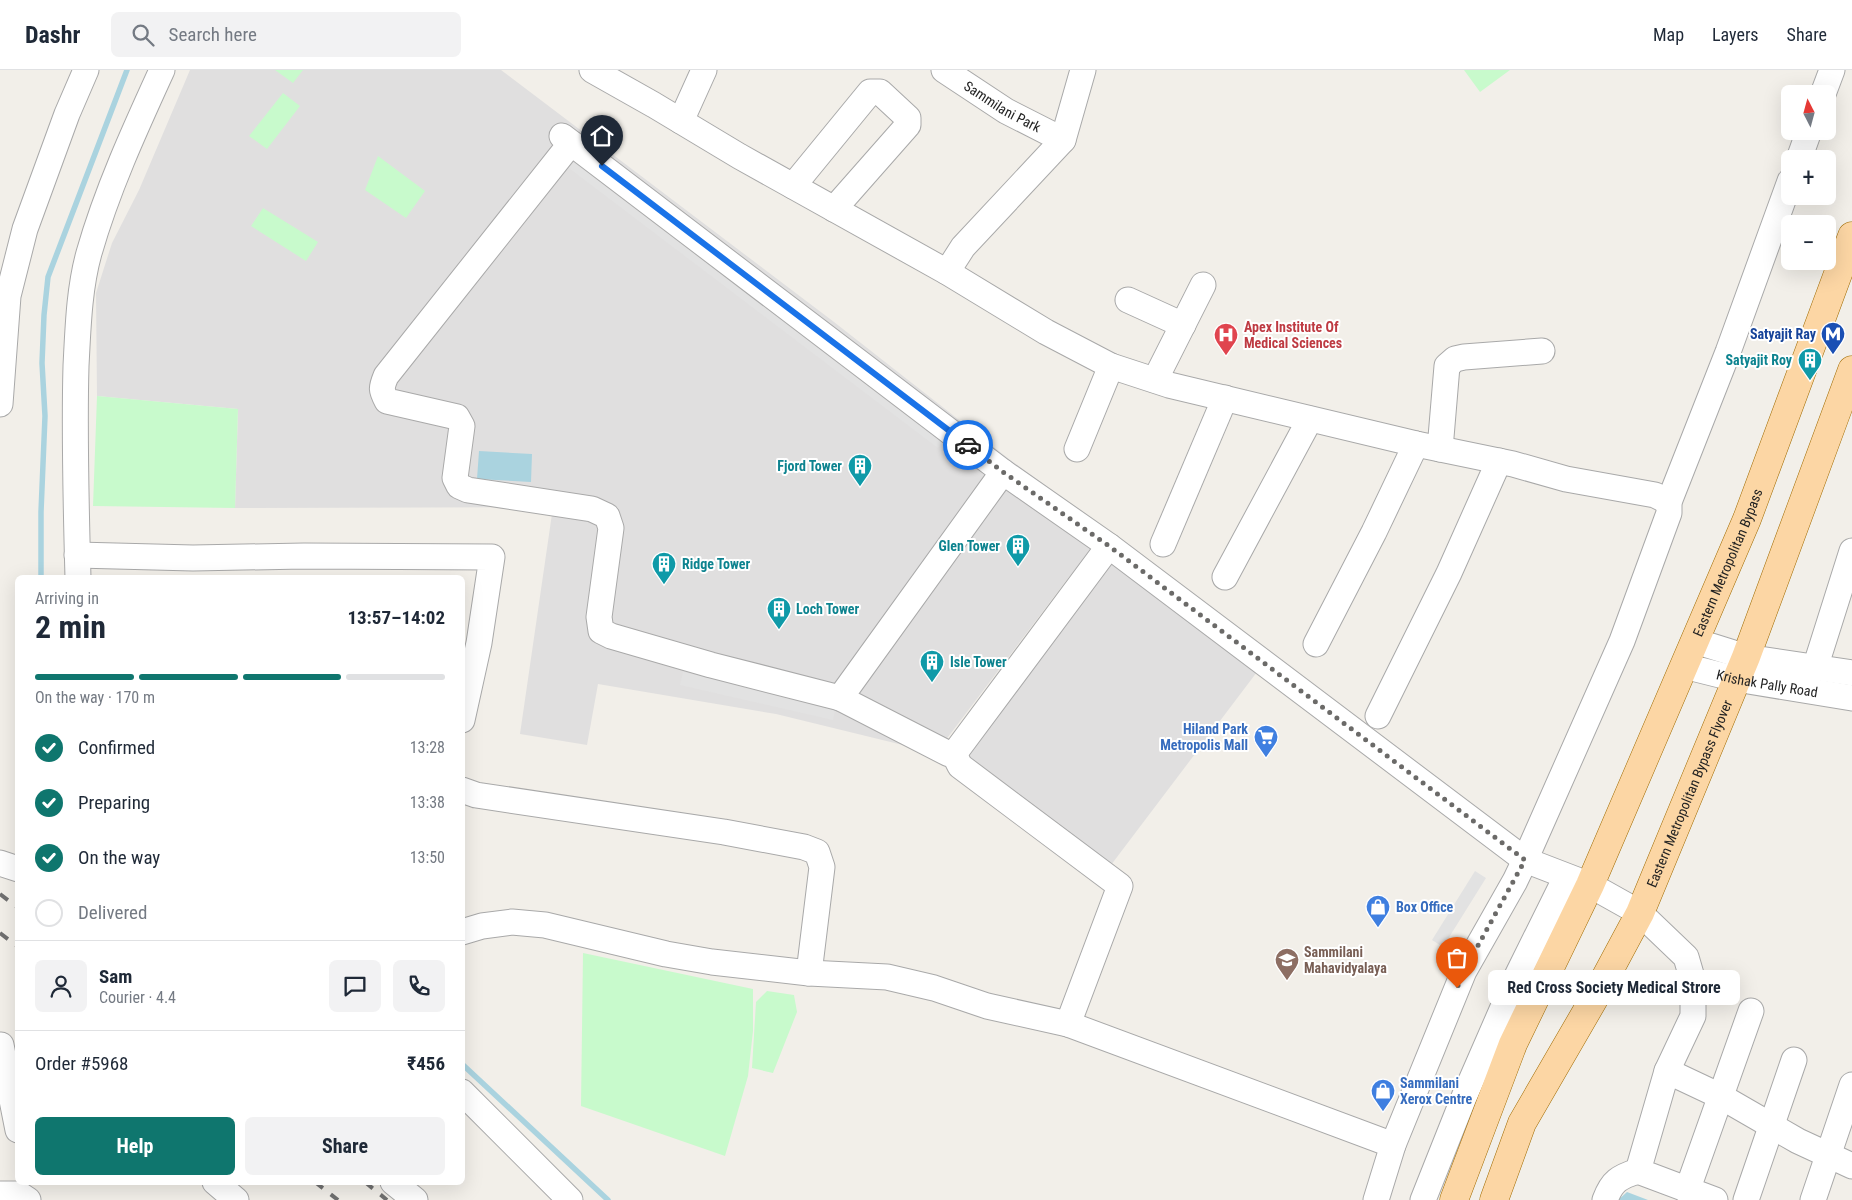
<!DOCTYPE html>
<html lang="en">
<head>
<meta charset="utf-8">
<style>
  body { margin:0; font-family:"Roboto Condensed",sans-serif; background:#f2f2f3; color:#1f2937; height:100vh; display:flex; flex-direction:column; font-size:19px; white-space:nowrap }
  * { box-sizing:border-box; margin:0 }
  p { font-size:16px; color:#747a83 }
  .icon { flex:none; width:28px; height:28px; fill:none; stroke:currentColor; stroke-width:2; stroke-linecap:round; stroke-linejoin:round }
  .map { position:relative; flex:1; overflow:hidden }
  .drawer { position:absolute; left:15px; top:505px; width:450px; height:610px; display:flex; flex-direction:column; background:#fff; border-radius:8px; box-shadow:0 5px 20px #0002 }
  .drawer>* { flex:none }
  .needle { width:32px; rotate:354deg }
  .controls { position:absolute; left:1781px; top:15px; display:grid; gap:10px }
  .controls a { display:grid; place-items:center; width:55px; height:55px; border-radius:8px; background:#fff; box-shadow:0 5px 20px #0002; font-size:25px }
  .pin { position:absolute; display:grid; place-items:center; width:42px; height:42px; color:#fff; margin:-51px -21px; border-radius:50% 50% 50% 0; rotate:-45deg; box-shadow:0 0 5px #0007 }
  .pin .icon { rotate:45deg }
  .courier { position:absolute; display:grid; place-items:center; width:50px; height:50px; margin:-25px; border:4px solid #1a73e8; border-radius:50%; background:#fff; color:#222; box-shadow:0 1px 6px #0007 }
  .bubble { position:absolute; height:35px; border-radius:8px; background:#fff; box-shadow:0 5px 20px #0002; font-size:16px; font-weight:700; line-height:35px; text-align:center }
  .headline em { font-style:normal; font-weight:700 }
  .headline div { display:flex; flex-direction:column-reverse }
  .headline { display:flex; align-items:center; justify-content:space-between; height:85px; padding:0 20px }
  h1 { font-size:32px; font-weight:700; line-height:38px }
  .bar { display:grid; grid-template-columns:repeat(4,1fr); gap:8px 5px; align-content:center; height:60px; padding:0 20px }
  .bar i { height:6px; border-radius:4px; background:#e0e1e3 }
  .bar .on { background:#0f766e }
  .bar p { grid-column:span 4 }
  .line { display:flex; align-items:center; gap:12px; padding:0 20px; border-top:1px solid #e0e1e3 }
  .line div { flex:1 }
  .round { display:grid; place-items:center; flex:none; width:52px; height:52px; border-radius:8px; background:#f2f2f3 }
  ol { padding:0 20px; list-style:none }
  li { display:flex; align-items:center; gap:15px; height:55px }
  li p { margin-inline-start:auto }
  li .icon { padding:5px; border-radius:50%; background:#0f766e; color:#fff; stroke-width:4 }
  li:last-child { color:#747a83 }
  li i { width:28px; height:28px; border:2px solid #e0e1e3; border-radius:50% }
  .button { display:flex; gap:10px; margin-top:auto; padding:10px 20px }
  .button a { flex:1; height:58px; border-radius:8px; background:#0f766e; color:#fff; font-size:20px; font-weight:700; line-height:58px; text-align:center }
  .button a+a { background:#f2f2f3; color:#1f2937 }
  header { display:flex; align-items:center; gap:30px; box-sizing:border-box; height:70px; padding:0 25px; background:#fff; border-bottom:1px solid #e0e1e3 }
  header strong { font-size:24px }
  nav { display:flex; gap:28px; margin-inline-start:auto; font-size:18px }
  .search { width:350px; height:45px; background:#f2f2f3; display:flex; align-items:center; gap:12px; box-sizing:border-box; padding:0 18px; border-radius:8px; color:#747a83; font-size:19px }
  .map>svg:first-child { display:block }
</style>
</head>
<body>
<header>
<strong>Dashr</strong>
<div class="search"><svg class="icon" aria-label="search" viewBox="0 0 24 24"><circle cx="10" cy="10" r="6"/><path d="M15 15l6 6"/></svg>Search here</div>
<nav><a>Map</a><a>Layers</a><a>Share</a></nav>
</header>
<div class="map">
<svg width="1852" height="1130" viewBox="0 0 1852 1130">
  <rect width="100%" height="100%" fill="#f2efe9"/>
  <path fill="#e0dfdf" d="M 190,0 L 501,0 L 834,252 L 1009,389 L 1109,462 L 1069,507 L 945,671 L 949,699 L 911,677 L 776,644 L 598,614 L 587,675 L 520,664 L 553,437 L 235,438 L 238,339 L 97,326 L 96,223 L 112,173 L 139,120 Z
    M 1111,488 L 1260,598 L 1111,795 L 970,692 L 965,681 Z"/>
  <path fill="#c8facc" d="M 275,0 L 303,0 L 293,13 Z
    M 1464,0 L 1510,0 L 1480,22 Z
    M 283,23 L 300,36 L 267,79 L 249,66 Z
    M 378,86 L 425,121 L 406,148 L 365,120 Z
    M 263,138 L 318,172 L 306,191 L 251,156 Z
    M 97,326 L 238,339 L 235,438 L 93,436 Z
    M 583,883 L 753,919 L 753,961 L 748,1006 L 725,1086 L 581,1036 Z
    M 767,921 L 794,925 L 797,942 L 773,1003 L 752,998 L 756,932 Z"/>
  <path fill="#e2e2e2" d="M 573,84 L 946,367 L 938,378 L 565,95 Z
    M 683,602 L 836,637 L 833,650 L 680,615 Z
    M 1475,801 L 1486,808 L 1443,877 L 1432,870 Z"/>
  <path fill="#aad3df" d="M 479,381 L 532,384 L 531,412 L 477,409 Z
    M 1627,1122 L 1648,1130 L 1618,1130 Z"/>
  <g fill="none" stroke-linecap="round" stroke-linejoin="round">
    <path stroke="#aad3df" stroke-width="5.5" d="M 41,508 L 41,442 L 45,346 L 42,293 L 44,245 L 48,207 L 127,0
      M 462,994 L 608,1130"/>
    <defs>
      <g id="minor">
        <path d="M 592,0 L 654,35 L 739,86 L 947,202 L 1046,262 L 1111,296 L 1169,315 L 1416,374 L 1513,394 L 1566,409 L 1655,425 L 1669,432"/>
        <path id="s1" d="M 944,0 L 1006,41 L 1063,70"/>
        <path d="M 1823,24 L 1832,0"/>
        <path d="M 681,51 L 704,0"/>
        <path d="M 562,66 L 1003,402 L 1109,476 L 1525,790 L 1590,815 L 1640,843 L 1686,887 L 1693,911 L 1693,946 L 1667,1001 L 1638,1101 L 1715,1130"/>
        <path d="M 571,73 L 386,306 C 381,318 381,320 387,331 L 457,347 L 462,356 L 455,408 L 459,416 L 468,420 L 592,439 L 607,446 L 611,458 L 599,547 L 601,561 L 611,566 L 711,595 L 840,628 L 949,684 L 954,684 L 960,696 L 1120,816 L 1068,954"/>
        <path d="M 1799,89 L 1809,61"/>
        <path d="M 793,116 L 870,22 L 880,22 L 908,48 L 908,55 L 834,139"/>
        <path d="M 947,202 L 963,177 L 1063,70 L 1083,0"/>
        <path d="M 1128,230 L 1183,255"/>
        <path d="M 1155,310 L 1203,215"/>
        <path d="M 0,334 L 8,226 L 25,159 L 67,44 L 86,0"/>
        <path d="M 1077,379 L 1111,296"/>
        <path d="M 1440,379 L 1447,296 L 1455,289 L 1464,287 L 1542,281"/>
        <path d="M 1163,474 L 1225,328"/>
        <path d="M 77,485 L 193,488 L 304,486 L 492,487 L 479,573 L 462,650"/>
        <path d="M 1225,507 L 1310,349"/>
        <path d="M 78,508 C 76,437 74,366 76,296 C 78,258 79,219 89,183 C 107,120 135,59 162,0"/>
        <path d="M 1695,571 L 1746,587 L 1852,603"/>
        <path d="M 1316,574 L 1374,462 L 1416,374"/>
        <path id="s2" d="M 1684,596 L 1736,609 L 1852,628"/>
        <path d="M 1815,598 L 1852,481"/>
        <path d="M 840,628 L 1003,402"/>
        <path d="M 1378,646 L 1449,503 L 1499,391"/>
        <path d="M 954,684 L 1109,476"/>
        <path d="M 462,720 L 476,725 L 724,762 L 804,777 L 817,782 L 822,797 L 809,903"/>
        <path d="M 0,793 L 18,799"/>
        <path d="M 462,862 L 482,856 L 512,852 L 545,855 L 666,884 L 712,892 L 809,903 L 887,907 L 934,918 L 987,936 L 1068,954 L 1393,1075"/>
        <path d="M 1,975 L 18,1060"/>
        <path d="M 1667,1001 L 1720,1026 L 1798,1071 L 1852,1096"/>
        <path d="M 462,1022 L 570,1130"/>
        <path d="M 215,1112 L 236,1130"/>
        <path d="M 393,1112 L 415,1130"/>
        <path d="M 1687,1121 L 1751,941"/>
        <path d="M 0,1124 L 19,1124 L 28,1130"/>
        <path d="M 1376,1130 L 1393,1075 L 1464,901 L 1515,811 L 1525,790 L 1622,571 L 1669,443 L 1669,432 L 1728,282 L 1790,111"/>
        <path d="M 1423,1130 L 1464,1027 L 1515,910 L 1566,807"/>
        <path d="M 1605,1130 C 1612,1111 1619,1107 1638,1101"/>
        <path d="M 1746,1130 L 1794,990"/>
        <path d="M 1813,1130 L 1852,1015"/>
      </g>
      <g id="major">
        <path id="s3" d="M 1454,1130 L 1513,974 L 1590,815 L 1747,449 L 1852,166"/>
        <path id="s4" d="M 1494,1130 L 1522,1053 L 1595,927 L 1640,843 L 1746,587 L 1852,300"/>
      </g>
    </defs>
    <use href="#minor" stroke="#a9a9a9" stroke-width="27"/>
    <use href="#major" stroke="#a06b00" stroke-width="29"/>
    <use href="#minor" stroke="#fff" stroke-width="25"/>
    <use href="#major" stroke="#fcd6a4" stroke-width="28"/>
    <path stroke="#707070" stroke-width="4" stroke-dasharray="10 10" stroke-linecap="butt" d="M 0,824 L 18,838
      M 0,863 L 18,877
      M 315,1112 L 338,1130
      M 365,1112 L 387,1130"/>
  </g>
  <g fill="none" stroke-linecap="round" stroke-linejoin="round">
    <path stroke="#6b6a68" stroke-width="5" stroke-dasharray="0 9" d="M 968,375 L 1003,402 L 1109,476 L 1525,790 L 1464,901 L 1457,918"/>
    <path stroke="#1a73e8" stroke-width="6" d="M 602,96 L 968,375"/>
  </g>
  <defs>
    <symbol id="metro-pin" viewBox="-11 -11 22 30"><path d="M0 17L-7.5 6A9.5 9.5 0 1 1 7.5 6Z" fill="#1a4fb4" stroke="#fff"/><path d="M-5.5 5V-5H-3L0 0L3-5H5.5V5H3V-.5L0 4L-3-.5V5Z" fill="#fff"/></symbol>
    <symbol id="hospital-pin" viewBox="-11 -11 22 30"><path d="M0 17L-7.5 6A9.5 9.5 0 1 1 7.5 6Z" fill="#e0444e" stroke="#fff"/><path d="M-5-5h3v3.5h4V-5h3V5h-3V1.5h-4V5h-3Z" fill="#fff"/></symbol>
    <symbol id="building-pin" viewBox="-11 -11 22 30"><path d="M0 17L-7.5 6A9.5 9.5 0 1 1 7.5 6Z" fill="#0f9aa8" stroke="#fff"/><path d="M-4-6H4V6H1V3H-1V6H-4ZM-2.5-4.3h1.7v1.8h-1.7ZM.8-4.3h1.7v1.8H.8ZM-2.5-1h1.7V.8h-1.7ZM.8-1h1.7V.8H.8Z" fill="#fff"/></symbol>
    <symbol id="supermarket-pin" viewBox="-11 -11 22 30"><path d="M0 17L-7.5 6A9.5 9.5 0 1 1 7.5 6Z" fill="#3f7fe0" stroke="#fff"/><path d="M-6-5.5h2.5l.6 2H6L4.5 2H-2.5L-4.4-4H-6ZM-1.5 3.2a1.3 1.3 0 1 0 .1 0ZM3 3.2a1.3 1.3 0 1 0 .1 0Z" fill="#fff"/></symbol>
    <symbol id="shop-pin" viewBox="-11 -11 22 30"><path d="M0 17L-7.5 6A9.5 9.5 0 1 1 7.5 6Z" fill="#3f7fe0" stroke="#fff"/><path d="M-5-2.5h2.3a2.7 3.5 0 0 1 5.4 0H5L5.5 6h-11ZM-1.5-2.5h3a1.5 2.3 0 0 0-3 0Z" fill="#fff"/></symbol>
    <symbol id="university-pin" viewBox="-11 -11 22 30"><path d="M0 17L-7.5 6A9.5 9.5 0 1 1 7.5 6Z" fill="#8d6e63" stroke="#fff"/><path d="M0-5L7-2L0 1L-7-2ZM-4 1L0 2.5L4 1V4Q0 6-4 4Z" fill="#fff"/></symbol>
  </defs>
  <g fill-rule="evenodd">
    <use href="#metro-pin" x="1819" y="250" width="28" height="38"/>
    <use href="#hospital-pin" x="1212" y="251" width="28" height="38"/>
    <use href="#building-pin" x="1796" y="276" width="28" height="38"/>
    <use href="#building-pin" x="846" y="382" width="28" height="38"/>
    <use href="#building-pin" x="1004" y="462" width="28" height="38"/>
    <use href="#building-pin" x="650" y="480" width="28" height="38"/>
    <use href="#building-pin" x="765" y="525" width="28" height="38"/>
    <use href="#building-pin" x="918" y="578" width="28" height="38"/>
    <use href="#supermarket-pin" x="1252" y="653" width="28" height="38"/>
    <use href="#shop-pin" x="1364" y="823" width="28" height="38"/>
    <use href="#university-pin" x="1273" y="876" width="28" height="38"/>
    <use href="#shop-pin" x="1369" y="1007" width="28" height="38"/>
  </g>
  <g text-anchor="middle" dominant-baseline="central" stroke-width="4" stroke-linejoin="round" paint-order="stroke">
    <g font-size="14" fill="#222" stroke="#fff">
      <text stroke="none"><textPath href="#s1" startOffset="69">Sammilani Park</textPath></text>
      <text stroke="none"><textPath href="#s3" startOffset="694">Eastern Metropolitan Bypass</textPath></text>
      <text stroke="none"><textPath href="#s2" startOffset="85">Krishak Pally Road</textPath></text>
      <text stroke="none"><textPath href="#s4" startOffset="452">Eastern Metropolitan Bypass Flyover</textPath></text>
    </g>
    <g font-size="14" font-weight="bold" fill="#be3a42" stroke="#fff" text-anchor="start">
      <text x="1244" y="257">Apex Institute Of<tspan x="1244" dy="16">Medical Sciences</tspan></text>
    </g>
    <g font-size="14" font-weight="bold" fill="#164399" stroke="#fff" text-anchor="end">
      <text x="1816" y="264">Satyajit Ray</text>
    </g>
    <g font-size="14" font-weight="bold" fill="#0d838f" stroke="#fff" text-anchor="end">
      <text x="1792" y="290">Satyajit Roy</text>
      <text x="842" y="396">Fjord Tower</text>
      <text x="1000" y="476">Glen Tower</text>
      <text x="682" y="494" text-anchor="start">Ridge Tower</text>
      <text x="796" y="539" text-anchor="start">Loch Tower</text>
      <text x="950" y="592" text-anchor="start">Isle Tower</text>
    </g>
    <g font-size="14" font-weight="bold" fill="#366cbe" stroke="#fff" text-anchor="start">
      <text x="1248" y="659" text-anchor="end">Hiland Park<tspan x="1248" dy="16">Metropolis Mall</tspan></text>
      <text x="1396" y="837">Box Office</text>
      <text x="1400" y="1013">Sammilani<tspan x="1400" dy="16">Xerox Centre</tspan></text>
    </g>
    <g font-size="14" font-weight="bold" fill="#785e54" stroke="#fff" text-anchor="start">
      <text x="1304" y="882">Sammilani<tspan x="1304" dy="16">Mahavidyalaya</tspan></text>
    </g>
  </g>
</svg>
<div class="controls">
<a><svg class="needle" viewBox="-14 -14 28 28"><path d="M0-13l5 13h-10z" fill="#e53935"/><path d="M0 13l5-13h-10z" fill="#747a83"/></svg></a>
<a>+</a>
<a>−</a>
</div>
<div class="pin" style="left:1457px;top:918px;background:#ea580c"><svg class="icon" aria-label="bag" viewBox="0 0 24 24"><path d="M5 8h14l-1 12H6zM9 8a3 3 0 0 1 6 0"/></svg></div>
<div class="pin" style="left:602px;top:96px;background:#1f2937"><svg class="icon" aria-label="home" viewBox="0 0 24 24"><path d="M3 11l9-7 9 7M6 9v11h12V9"/></svg></div>
<div class="courier" style="left:968px;top:375px"><svg class="icon" aria-label="car" viewBox="0 0 24 24"><path d="M5 17H2v-5l4-1 3-4h7l3 4 3 1v5h-3M9 17h6M6 11h13"/><circle cx="7" cy="17" r="2"/><circle cx="17" cy="17" r="2"/></svg></div>
<div class="bubble" style="left:1488px;top:900px;width:252px">Red Cross Society Medical Strore</div>
<section class="drawer">
<div class="headline"><div><h1>2 min</h1><p>Arriving in</p></div><em>13:57–14:02</em></div>
<div class="bar"><i class="on"></i><i class="on"></i><i class="on"></i><i></i><p>On the way · 170 m</p></div>
<ol>
<li><svg class="icon" aria-label="check" viewBox="0 0 24 24"><path d="M5 12l5 5 9-10"/></svg>Confirmed<p>13:28</p></li>
<li><svg class="icon" aria-label="check" viewBox="0 0 24 24"><path d="M5 12l5 5 9-10"/></svg>Preparing<p>13:38</p></li>
<li><svg class="icon" aria-label="check" viewBox="0 0 24 24"><path d="M5 12l5 5 9-10"/></svg>On the way<p>13:50</p></li>
<li><i></i>Delivered</li>
</ol>
<div class="line" style="height:90px"><a class="round"><svg class="icon" aria-label="person" viewBox="0 0 24 24"><circle cx="12" cy="8" r="4"/><path d="M4 21q1-7 8-7t8 7"/></svg></a><div><b>Sam</b><p>Courier · 4.4</p></div><a class="round"><svg class="icon" aria-label="chat" viewBox="0 0 24 24"><path d="M4 5h16v11H9l-5 4z"/></svg></a><a class="round"><svg class="icon" aria-label="phone" viewBox="0 0 24 24"><path d="M5 4h4l2 5-3 2q2 4 5 5l2-3 5 2v4C11 20 4 13 5 4z"/></svg></a></div>
<div class="line" style="height:65px"><div>Order #5968</div><b>₹456</b></div>
<div class="button"><a>Help</a><a>Share</a></div>
</section>
</div>
</body>
</html>
